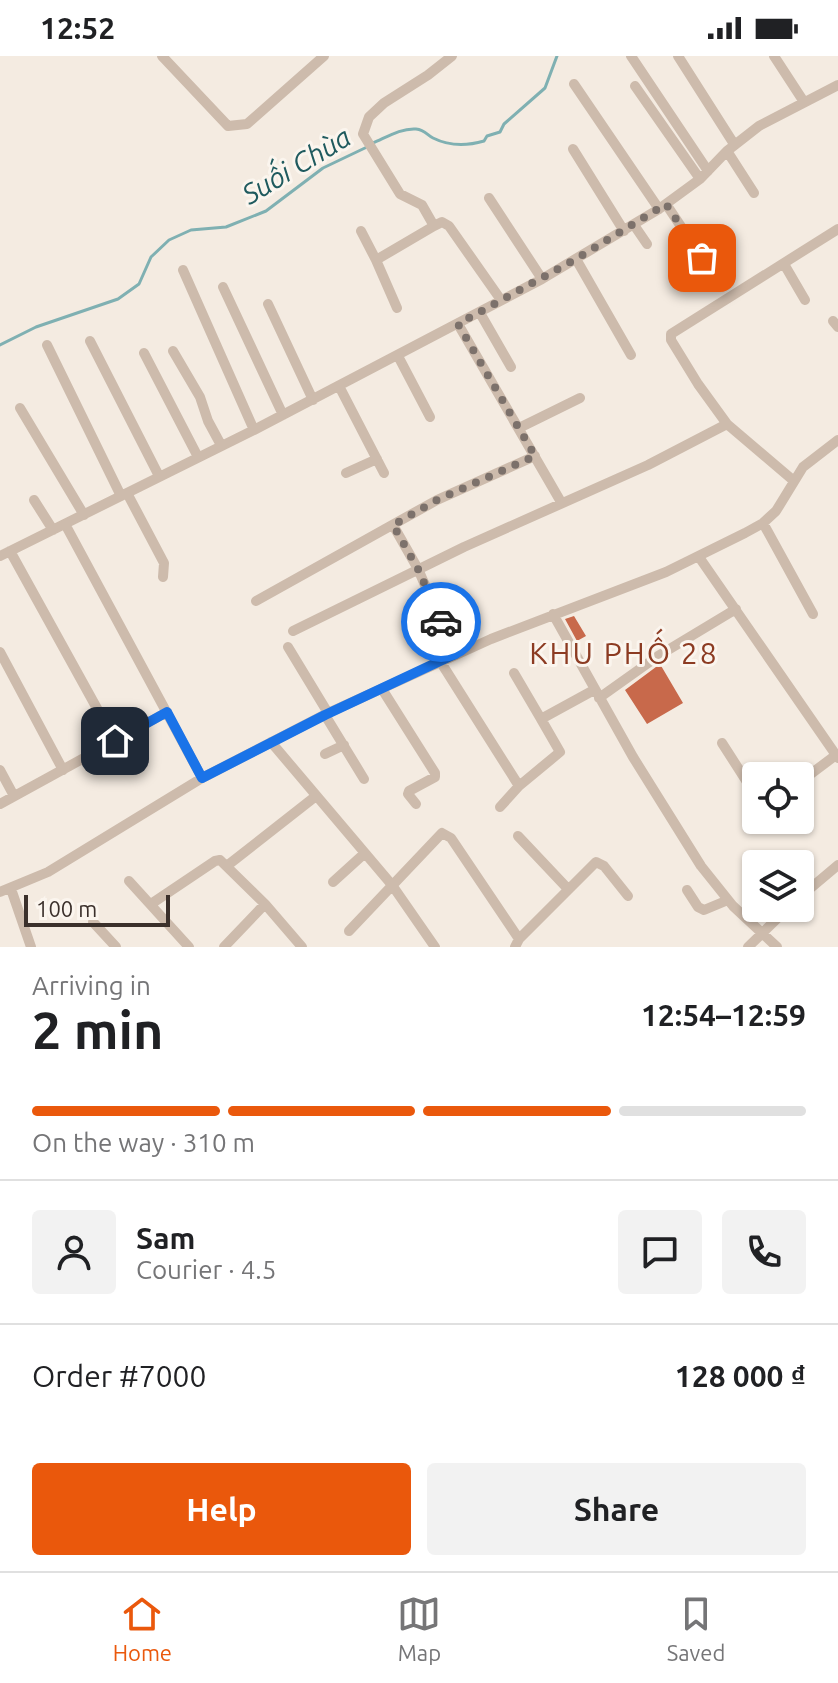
<!DOCTYPE html>
<html lang="en">
<head>
<meta charset="utf-8">
<style>
  body { margin:0; font-family:Ubuntu,sans-serif; background:#f2f2f2; color:#202124; height:100vh; display:flex; flex-direction:column; font-size:30px; white-space:nowrap }
  * { box-sizing:border-box; margin:0 }
  p { font-size:26px; color:#757577 }
  .icon { flex:none; width:44px; height:44px; fill:none; stroke:currentColor; stroke-width:2; stroke-linecap:round; stroke-linejoin:round }
  .map { position:relative; height:891px; overflow:hidden }
  .side { display:flex; flex-direction:column; background:#fff; flex:1 }
  .side>* { flex:none }
  .controls { position:absolute; left:742px; top:706px; display:grid; gap:16px }
  .controls a { display:grid; place-items:center; width:72px; height:72px; border-radius:8px; background:#fff; box-shadow:0 2px 6px #0004; font-size:40px }
  .scale { position:absolute; left:24px; bottom:20px; width:146px; box-sizing:border-box; padding-left:8px; border:4px solid #3b302b; border-top:0; font-size:22px; line-height:28px; white-space:nowrap; color:#3b302b; -webkit-text-stroke:6px #fbf5ee; paint-order:stroke }
  .pin { position:absolute; display:grid; place-items:center; width:68px; height:68px; color:#fff; margin:-34px; border-radius:16px; box-shadow:0 4px 12px #0006 }
  .courier { position:absolute; display:grid; place-items:center; width:80px; height:80px; margin:-40px; border:6px solid #1a73e8; border-radius:50%; background:#fff; color:#222; box-shadow:0 2px 10px #0007 }
  .overview em { font-style:normal; font-weight:700 }
  .overview div { display:flex; flex-direction:column-reverse }
  .overview { display:flex; align-items:center; justify-content:space-between; height:136px; padding:0 32px }
  h1 { font-size:52px; font-weight:700; line-height:60px }
  .bar { display:grid; grid-template-columns:repeat(4,1fr); gap:12px 8px; align-content:center; height:96px; padding:0 32px }
  .bar i { height:10px; border-radius:6px; background:#e0e0e0 }
  .bar .on { background:#ea580c }
  .bar p { grid-column:span 4 }
  .line { display:flex; align-items:center; gap:20px; padding:0 32px; border-top:2px solid #e0e0e0 }
  .line div { flex:1 }
  .round { display:grid; place-items:center; flex:none; width:84px; height:84px; border-radius:8px; background:#f2f2f2 }
  .primary-button { display:flex; gap:16px; margin-top:auto; padding:16px 32px }
  .primary-button a { flex:1; height:92px; border-radius:8px; background:#ea580c; color:#fff; font-size:32px; font-weight:700; line-height:92px; text-align:center }
  .primary-button a+a { background:#f2f2f2; color:#202124 }
  .status { display:flex; justify-content:space-between; align-items:center; height:56px; padding:0 40px; background:#fff; direction:ltr }
  .status svg { height:22px; fill:currentColor }
  .tabs { display:flex; justify-content:space-around; align-items:center; height:112px; border-top:2px solid #e0e0e0; background:#fff; font-size:22px; color:#757577 }
  .tabs a { display:grid; justify-items:center; gap:4px }
  .tabs .on { color:#ea580c }
  .map>svg:first-child { display:block }
</style>
</head>
<body>
<div class="status"><b>12:52</b><svg viewBox="0 0 49 12"><path d="M0 12V9h3v3zM5 12V6h3v6zM10 12V3h3v9zM15 12V0h3v12zM26 1h20v11H26zM47 4h2v5h-2z"/></svg></div>
<div class="map">
<svg width="838" height="891" viewBox="0 0 838 891">
  <rect width="100%" height="100%" fill="#f4ebe1"/>
  <g fill="none" stroke-linecap="round" stroke-linejoin="round">
    <path stroke="#7fb0b2" stroke-width="3" d="M 373,87 C 387,81 401,72 416,73 C 425,74 427,79 433,82 C 449,90 467,90 484,85 L 487,80 L 500,76 L 504,68 L 545,32 L 557,0
      M 0,289 L 36,271 L 118,243 L 139,228 L 151,201 L 169,184 L 191,174 L 226,171 L 266,155 L 323,112 L 367,91"/>
  </g>
  <path fill="#c8694b" d="M 574,560 L 586,580 L 577,585 L 565,563 Z
    M 660,608 L 683,647 L 647,668 L 625,634 Z"/>
  <g fill="none" stroke-linecap="round" stroke-linejoin="round">
    <path stroke="#cdbbac" stroke-width="10" d="M 162,0 L 228,70 L 247,68 L 324,0
      M 452,0 L 428,19 L 384,47 L 369,61 L 363,78 L 400,138 L 422,149 L 434,170 L 442,166 L 449,170 L 501,244
      M 631,0 L 708,115
      M 678,0 L 734,88
      M 774,0 L 804,46
      M 574,28 L 659,153
      M 635,30 L 700,123
      M 573,93 L 624,175
      M 727,95 L 754,137
      M 489,142 L 542,223
      M 666,148 L 702,202
      M 634,169 L 647,188
      M 361,175 L 376,204
      M 576,203 L 631,299
      M 784,208 L 805,244
      M 183,214 L 254,374
      M 223,231 L 283,359
      M 268,248 L 313,344
      M 397,252 L 376,204 L 434,170
      M 480,257 L 511,311
      M 833,265 L 838,271
      M 458,268 L 561,446
      M 90,285 L 159,420
      M 47,289 L 121,440
      M 173,295 L 200,341 L 208,365 L 221,389
      M 144,297 L 198,401
      M 398,300 L 430,361
      M 339,330 L 384,417
      M 20,352 L 84,459
      M 519,372 L 580,342
      M 346,417 L 377,403
      M 794,425 L 727,368 L 698,328 L 671,284 L 671,278 L 838,173
      M 127,437 L 164,507 L 163,521
      M 34,444 L 53,474
      M 763,467 L 813,558
      M 65,468 L 202,722
      M 393,469 L 418,513 L 455,598
      M 10,495 L 115,685 L 167,656
      M 0,500 L 254,374 L 542,223 L 659,153 L 700,123 L 727,95 L 759,70 L 838,29
      M 699,501 L 838,702
      M 256,545 L 437,444 L 535,400
      M 553,558 L 633,701 L 701,810 L 733,850 L 777,891
      M 293,575 L 464,491 L 648,409 L 727,368
      M 288,591 L 328,657
      M 0,596 L 63,714
      M 440,605 L 519,730
      M 514,617 L 541,663
      M 382,633 L 435,717 L 435,721 L 409,735 L 408,738 L 416,748
      M 599,642 L 658,600 L 736,553
      M 325,659 L 364,723
      M 271,686 L 392,829 L 435,891
      M 722,687 L 756,740
      M 325,698 L 344,689
      M 0,714 L 14,740
      M 800,726 L 836,699
      M 0,748 L 115,685
      M 500,751 L 519,730 L 560,696 L 541,663 L 594,634
      M 518,780 L 568,833
      M 228,809 L 316,740
      M 129,825 L 189,891
      M 333,826 L 365,797
      M 11,833 L 31,891
      M 687,834 L 698,851 L 704,854 L 728,844
      M 0,836 L 48,816 L 202,722 L 328,657 L 491,583 L 666,516 L 745,477 L 763,467 L 776,455 L 803,411 L 838,384
      M 800,841 L 838,809
      M 151,848 L 215,805 L 220,804 L 265,848 L 302,891
      M 93,866 L 116,891
      M 349,875 L 442,777 L 451,782 L 519,883 L 515,891
      M 519,883 L 596,806 L 604,810 L 628,840
      M 224,891 L 265,848
      M 748,891 L 788,852"/>
  </g>
  <g fill="none" stroke-linecap="round" stroke-linejoin="round">
    <path stroke="#7c716b" stroke-width="8" stroke-dasharray="0 14.4" d="M 441,566 L 418,513 L 393,469 L 437,444 L 535,400 L 458,268 L 576,203 L 666,148 L 702,202"/>
    <path stroke="#1a73e8" stroke-width="10" d="M 115,685 L 167,656 L 202,722 L 325,659 L 455,598 L 441,566"/>
  </g>
  <g text-anchor="middle" dominant-baseline="central" stroke-width="6" stroke-linejoin="round" paint-order="stroke">
    <g font-size="28" font-style="italic" fill="#1f5a5e" stroke="#fbf5ee">
      <text transform="translate(296 109) rotate(-31)">Suối Chùa</text>
    </g>
    <g font-size="30" letter-spacing="2" fill="#8c3b22" stroke="#fbf5ee">
      <text x="624" y="597">KHU PHỐ 28</text>
    </g>
  </g>
</svg>
<div class="controls">
<a><svg class="icon" aria-label="locate" viewBox="0 0 24 24"><circle cx="12" cy="12" r="6"/><path d="M12 2v4M12 18v4M2 12h4M18 12h4"/></svg></a>
<a><svg class="icon" aria-label="layers" viewBox="0 0 24 24"><path d="M12 4l9 5-9 5-9-5zM3 14l9 5 9-5"/></svg></a>
</div>
<div class="scale">100 m</div>
<div class="pin" style="left:702px;top:202px;background:#ea580c"><svg class="icon" aria-label="bag" viewBox="0 0 24 24"><path d="M5 8h14l-1 12H6zM9 8a3 3 0 0 1 6 0"/></svg></div>
<div class="pin" style="left:115px;top:685px;background:#1f2937"><svg class="icon" aria-label="home" viewBox="0 0 24 24"><path d="M3 11l9-7 9 7M6 9v11h12V9"/></svg></div>
<div class="courier" style="left:441px;top:566px"><svg class="icon" aria-label="car" viewBox="0 0 24 24"><path d="M5 17H2v-5l4-1 3-4h7l3 4 3 1v5h-3M9 17h6M6 11h13"/><circle cx="7" cy="17" r="2"/><circle cx="17" cy="17" r="2"/></svg></div>
</div>
<section class="side">
<div class="overview"><div><h1>2 min</h1><p>Arriving in</p></div><em>12:54–12:59</em></div>
<div class="bar"><i class="on"></i><i class="on"></i><i class="on"></i><i></i><p>On the way · 310 m</p></div>
<div class="line" style="height:144px"><a class="round"><svg class="icon" aria-label="person" viewBox="0 0 24 24"><circle cx="12" cy="8" r="4"/><path d="M4 21q1-7 8-7t8 7"/></svg></a><div><b>Sam</b><p>Courier · 4.5</p></div><a class="round"><svg class="icon" aria-label="chat" viewBox="0 0 24 24"><path d="M4 5h16v11H9l-5 4z"/></svg></a><a class="round"><svg class="icon" aria-label="phone" viewBox="0 0 24 24"><path d="M5 4h4l2 5-3 2q2 4 5 5l2-3 5 2v4C11 20 4 13 5 4z"/></svg></a></div>
<div class="line" style="height:104px"><div>Order #7000</div><b>128 000 ₫</b></div>
<div class="primary-button"><a>Help</a><a>Share</a></div>
</section>
<nav class="tabs">
<a class="on"><svg class="icon" aria-label="home" viewBox="0 0 24 24"><path d="M3 11l9-7 9 7M6 9v11h12V9"/></svg>Home</a>
<a><svg class="icon" aria-label="map" viewBox="0 0 24 24"><path d="M3 6l6-2 6 2 6-2v14l-6 2-6-2-6 2zM9 4v14M15 6v14"/></svg>Map</a>
<a><svg class="icon" aria-label="saved" viewBox="0 0 24 24"><path d="M7 4h10v16l-5-4-5 4z"/></svg>Saved</a>
</nav>
</body>
</html>
